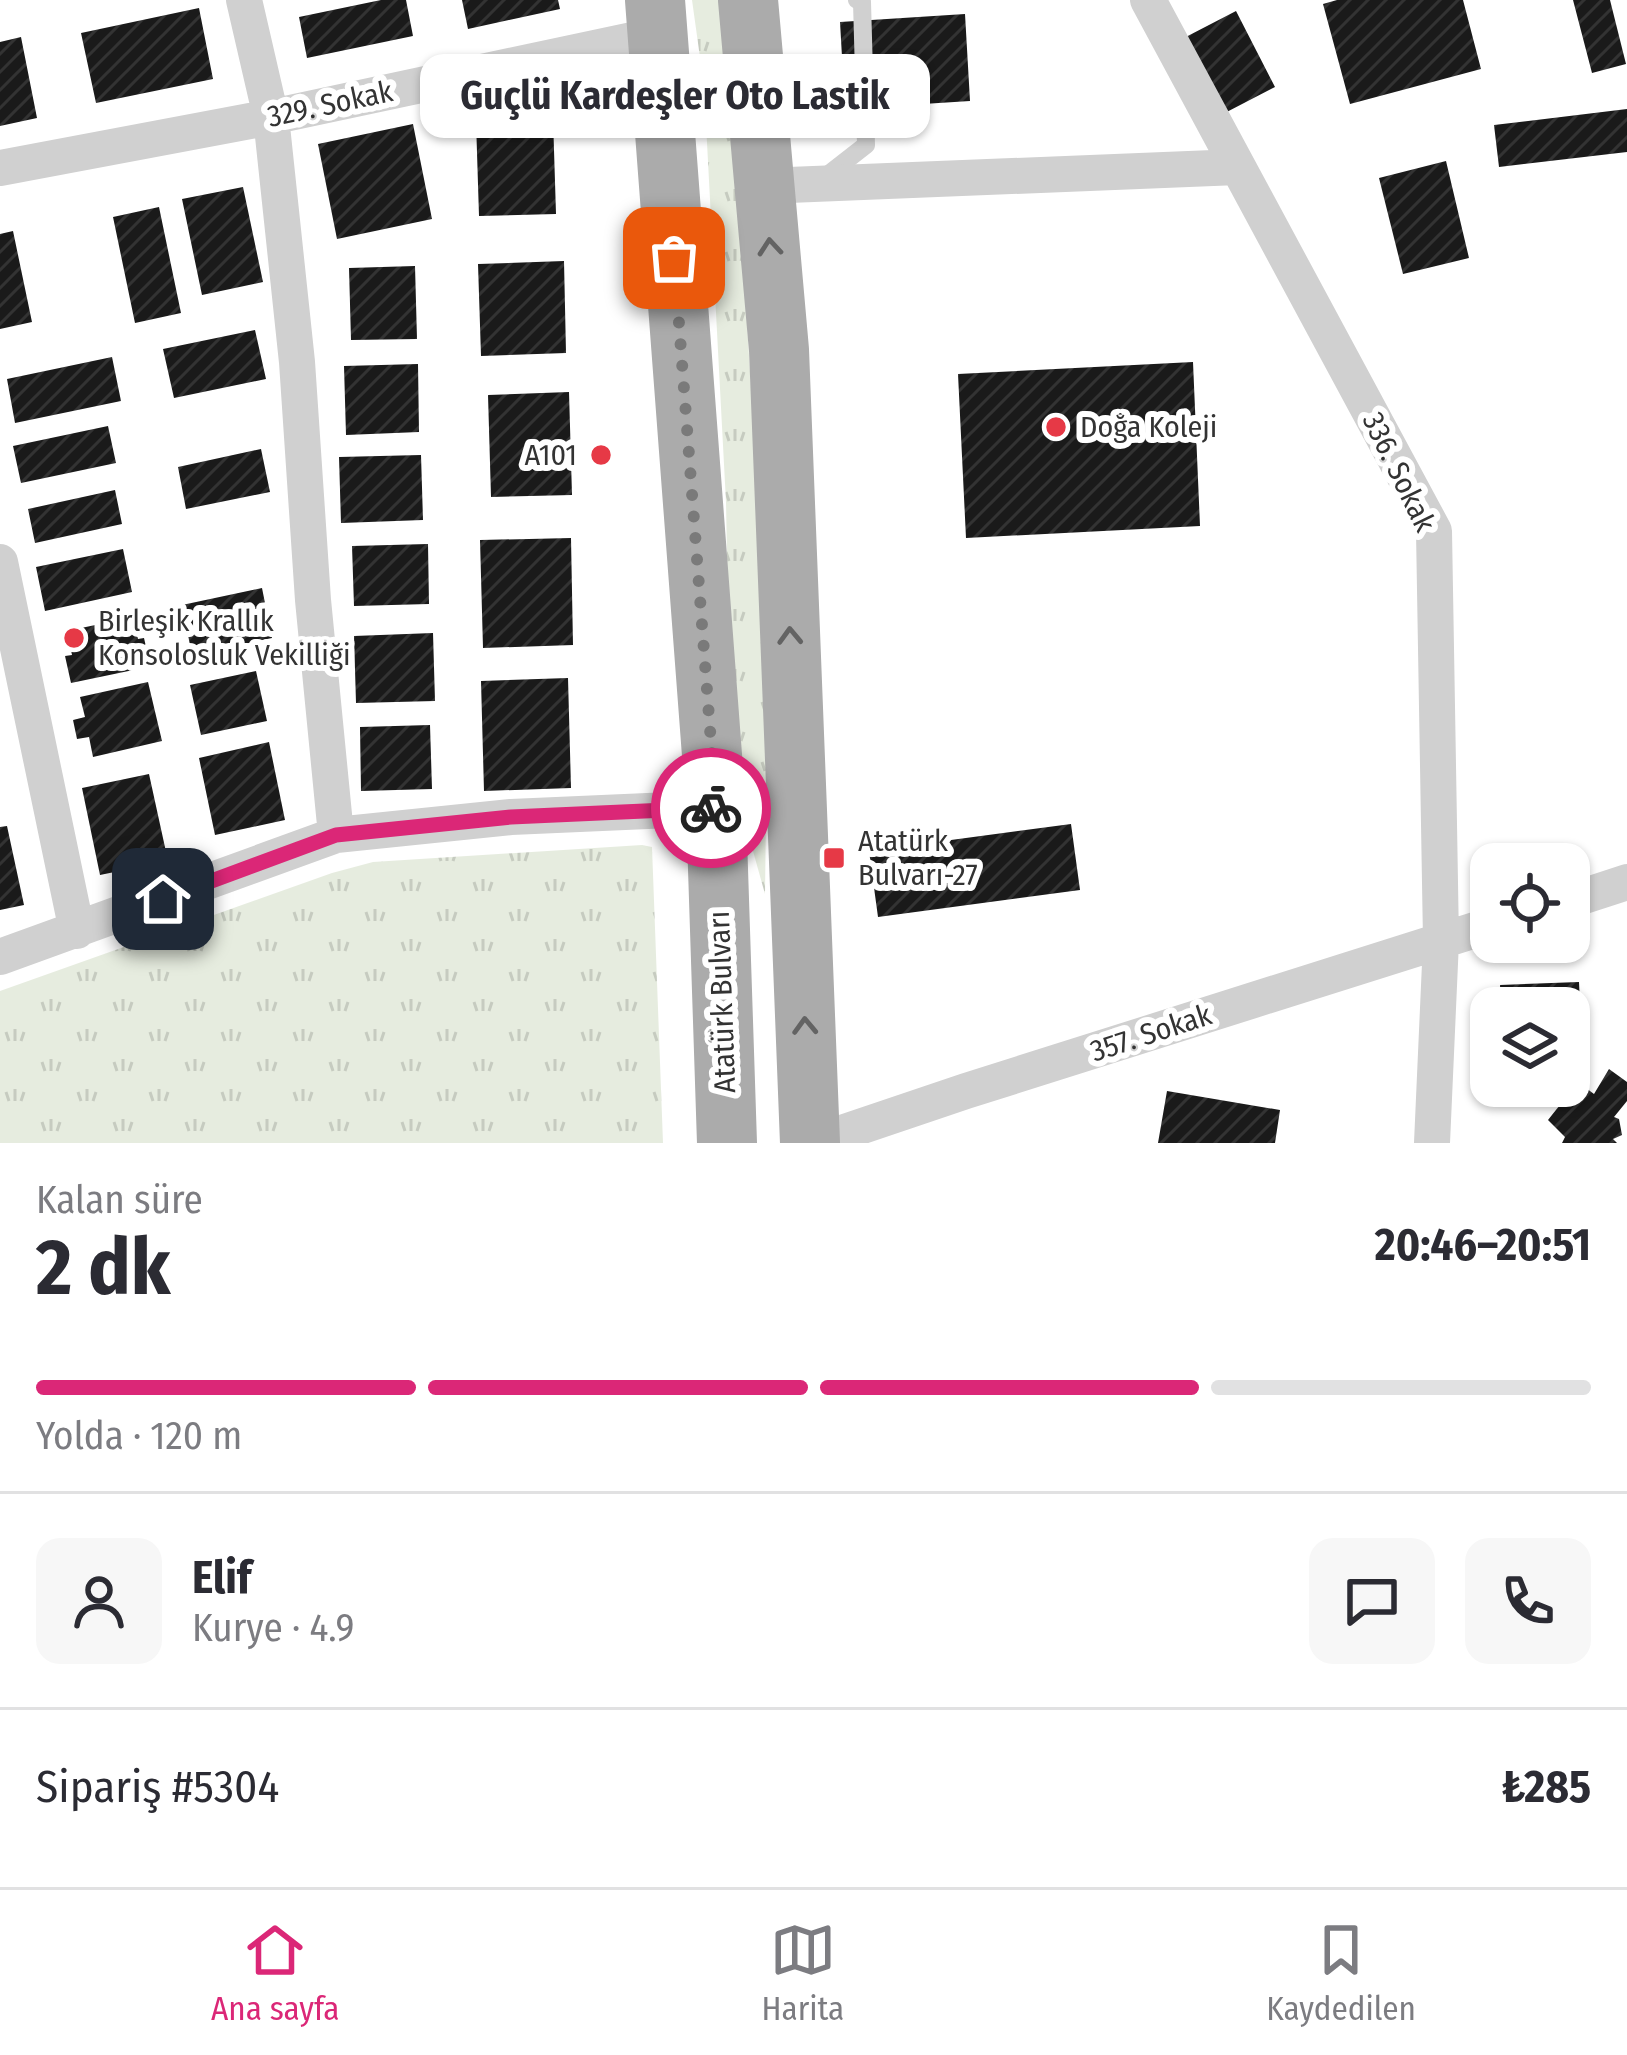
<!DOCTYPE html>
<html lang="tr">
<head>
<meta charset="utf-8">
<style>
  body { margin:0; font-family:"Fira Sans Condensed",sans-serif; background:#f7f7f7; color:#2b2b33; height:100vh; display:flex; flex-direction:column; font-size:45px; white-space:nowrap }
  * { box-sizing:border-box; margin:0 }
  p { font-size:39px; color:#7c7c81 }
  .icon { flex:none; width:66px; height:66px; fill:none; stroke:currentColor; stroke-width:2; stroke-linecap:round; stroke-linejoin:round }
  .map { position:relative; height:1143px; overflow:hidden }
  .drawer { display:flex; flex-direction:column; background:#fff; flex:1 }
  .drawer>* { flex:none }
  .controls { position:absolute; left:1470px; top:843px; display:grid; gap:24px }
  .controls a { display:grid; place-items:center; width:120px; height:120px; border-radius:24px; background:#fff; box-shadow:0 3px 9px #0004; font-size:60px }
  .pin { position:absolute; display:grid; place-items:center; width:102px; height:102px; color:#fff; margin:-51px; border-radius:24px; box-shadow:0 6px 18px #0006 }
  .courier { position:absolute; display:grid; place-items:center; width:120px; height:120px; margin:-60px; border:9px solid #db2777; border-radius:50%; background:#fff; color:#222; box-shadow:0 3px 15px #0007 }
  .bubble { position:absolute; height:84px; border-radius:24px; background:#fff; box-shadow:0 3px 9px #0004; font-size:39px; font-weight:700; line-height:84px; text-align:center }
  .summary em { font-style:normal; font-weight:700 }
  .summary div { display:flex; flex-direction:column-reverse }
  .summary { display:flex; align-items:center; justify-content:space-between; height:204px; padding:0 36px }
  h1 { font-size:78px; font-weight:700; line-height:90px }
  .bar { display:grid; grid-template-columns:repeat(4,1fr); gap:18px 12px; align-content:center; height:144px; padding:0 36px }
  .bar i { height:15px; border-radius:9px; background:#e1e1e2 }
  .bar .current { background:#db2777 }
  .bar p { grid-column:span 4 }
  .line { display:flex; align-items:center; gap:30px; padding:0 36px; border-top:3px solid #e1e1e2 }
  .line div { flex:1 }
  .round { display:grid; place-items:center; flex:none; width:126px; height:126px; border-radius:24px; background:#f7f7f7 }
  .menu { display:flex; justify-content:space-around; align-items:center; height:168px; border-top:3px solid #e1e1e2; background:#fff; font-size:33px; color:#7c7c81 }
  .menu a { display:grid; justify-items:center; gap:6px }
  .menu .current { color:#db2777 }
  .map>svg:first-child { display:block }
</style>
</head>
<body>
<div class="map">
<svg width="1627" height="1143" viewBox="0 0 1627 1143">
  <defs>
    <pattern id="grass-tufts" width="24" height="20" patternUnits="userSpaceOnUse" patternTransform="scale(3)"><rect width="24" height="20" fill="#e6ecdf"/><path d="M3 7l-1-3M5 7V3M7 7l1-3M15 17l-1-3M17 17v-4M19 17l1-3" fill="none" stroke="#c6cbc0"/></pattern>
    <pattern id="building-hatch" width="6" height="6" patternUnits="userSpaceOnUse" patternTransform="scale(3)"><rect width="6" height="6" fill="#1a1a1a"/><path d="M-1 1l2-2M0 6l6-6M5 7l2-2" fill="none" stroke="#333"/></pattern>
  </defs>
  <rect width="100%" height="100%" fill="#fff"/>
  <path fill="url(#grass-tufts)" d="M 692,0 L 721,0 L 742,244 L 768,658 L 765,894 L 731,772 L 726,502 L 704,86 Z
    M 642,845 L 652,847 L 663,1143 L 0,1143 L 0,991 L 332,873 L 373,862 Z"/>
  <path fill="url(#building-hatch)" d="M 381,0 L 406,0 L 413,36 L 307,58 L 299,17 Z
    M 462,0 L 558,0 L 560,9 L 468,29 Z
    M 1337,0 L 1463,0 L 1481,69 L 1350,104 L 1323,4 Z
    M 1573,0 L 1610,0 L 1626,64 L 1592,73 Z
    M 199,8 L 213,79 L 96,103 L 81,33 Z
    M 1236,11 L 1275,87 L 1219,116 L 1180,40 Z
    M 965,14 L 970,101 L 845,109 L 840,22 Z
    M 21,37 L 37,118 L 0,126 L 0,42 Z
    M 1627,109 L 1627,152 L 1499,167 L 1494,125 Z
    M 553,118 L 556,214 L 479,216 L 476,121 Z
    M 413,124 L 432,219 L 337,239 L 318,144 Z
    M 1446,161 L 1469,258 L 1403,274 L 1379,178 Z
    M 243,187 L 263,282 L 202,295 L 182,199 Z
    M 159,207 L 181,313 L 135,323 L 113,217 Z
    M 13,231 L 32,322 L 0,329 L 0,234 Z
    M 564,261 L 566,353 L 481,356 L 478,264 Z
    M 415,266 L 417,339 L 351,340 L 349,268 Z
    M 255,330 L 266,379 L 174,398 L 163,349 Z
    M 112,357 L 121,401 L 15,423 L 7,379 Z
    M 1193,362 L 1200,526 L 966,538 L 958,374 Z
    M 418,364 L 419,432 L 346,435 L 344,366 Z
    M 569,392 L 572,495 L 491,497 L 488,395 Z
    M 108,426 L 116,463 L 21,483 L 13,446 Z
    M 261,449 L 270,492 L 186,509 L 178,467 Z
    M 421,455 L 423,520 L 341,523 L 339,457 Z
    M 115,490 L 122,524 L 35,543 L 28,509 Z
    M 571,538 L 573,645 L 483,648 L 480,540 Z
    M 428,544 L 429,604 L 354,606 L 352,546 Z
    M 123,549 L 132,592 L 45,611 L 36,567 Z
    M 262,588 L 272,638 L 192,655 L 182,605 Z
    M 133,617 L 138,639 L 144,638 L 149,660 L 142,662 L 143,668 L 71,683 L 65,656 L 72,655 L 67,631 Z
    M 433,633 L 435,701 L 356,703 L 354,636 Z
    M 256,671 L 267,721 L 201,735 L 190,685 Z
    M 568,678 L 571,788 L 484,791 L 481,681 Z
    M 148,682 L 162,741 L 93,757 L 89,737 L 77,739 L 73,720 L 85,717 L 80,697 Z
    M 430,725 L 432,789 L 361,791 L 360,727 Z
    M 269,742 L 285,820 L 215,835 L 199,758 Z
    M 149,774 L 168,861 L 100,875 L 82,788 Z
    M 1071,824 L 1080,890 L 878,917 L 869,851 Z
    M 7,826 L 24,905 L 0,910 L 0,827 Z
    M 1579,982 L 1581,1027 L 1569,1027 L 1569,1008 L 1501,1008 L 1500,985 Z
    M 1609,1069 L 1627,1082 L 1627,1101 L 1614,1117 L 1619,1119 L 1622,1135 L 1613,1139 L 1617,1143 L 1562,1143 L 1565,1137 L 1548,1120 L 1578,1082 L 1594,1094 Z
    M 1167,1091 L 1280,1110 L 1275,1143 L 1158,1143 Z"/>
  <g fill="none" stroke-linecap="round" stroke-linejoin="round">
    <path stroke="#d0d0d0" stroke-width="18" d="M 825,177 L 866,145 L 862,2 L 857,0"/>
    <path stroke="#d0d0d0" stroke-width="36" d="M 244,0 L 271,117 L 297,362 L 313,600 L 336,835
      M 1148,0 L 1434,531 L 1441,941 L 1432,1143
      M 0,168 L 271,117 L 660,34
      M 764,186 L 1238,167
      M 0,562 L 77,931
      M 1569,901 L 1627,882
      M 0,957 L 336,835 L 511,817 L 716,808
      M 812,1143 L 966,1091 L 1491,925"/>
    <path stroke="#ababab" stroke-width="60" d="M 655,0 L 716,808 L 727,1143
      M 748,0 L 779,350 L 810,1143"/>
  </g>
  <defs><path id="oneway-chevron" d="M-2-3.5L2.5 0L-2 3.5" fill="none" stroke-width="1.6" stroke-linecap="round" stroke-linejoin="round" transform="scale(3)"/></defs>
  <g stroke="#636363">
    <use href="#oneway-chevron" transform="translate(770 247) rotate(-95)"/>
    <use href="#oneway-chevron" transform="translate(790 636) rotate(-92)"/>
    <use href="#oneway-chevron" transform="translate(805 1026) rotate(-92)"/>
  </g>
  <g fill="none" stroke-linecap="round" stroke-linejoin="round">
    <path stroke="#7a7a7a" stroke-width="12" stroke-dasharray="0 21.6" d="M 674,258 L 716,808 L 711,808"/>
    <path stroke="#db2777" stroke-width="15" d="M 163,899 L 336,835 L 511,817 L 711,808"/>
  </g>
  <g fill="#e63946" stroke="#fff" stroke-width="4.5">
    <circle cx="1056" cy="427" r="12"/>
    <circle cx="601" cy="455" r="12"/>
    <circle cx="74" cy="638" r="12"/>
    <rect x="822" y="846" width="24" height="24" rx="6"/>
  </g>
  <g text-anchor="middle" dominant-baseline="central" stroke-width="12" stroke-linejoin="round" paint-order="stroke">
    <g font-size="30" fill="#333" stroke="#fff">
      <text transform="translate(330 104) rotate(-12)">329. Sokak</text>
      <text transform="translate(1399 472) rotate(64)">336. Sokak</text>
      <text transform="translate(722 1002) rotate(-92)">Atatürk Bulvarı</text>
      <text transform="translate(1151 1033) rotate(-18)">357. Sokak</text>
    </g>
    <g font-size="30" fill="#333" stroke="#fff" text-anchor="start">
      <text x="1080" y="427">Doğa Koleji</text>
      <text x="577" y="455" text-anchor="end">A101</text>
      <text x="98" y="621">Birleşik Krallık<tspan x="98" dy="34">Konsolosluk Vekilliği</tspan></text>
      <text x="858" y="841">Atatürk<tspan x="858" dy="34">Bulvarı-27</tspan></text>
    </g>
  </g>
</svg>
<div class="controls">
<a><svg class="icon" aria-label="locate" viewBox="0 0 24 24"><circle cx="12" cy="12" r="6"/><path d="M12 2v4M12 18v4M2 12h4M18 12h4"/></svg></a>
<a><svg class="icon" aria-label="layers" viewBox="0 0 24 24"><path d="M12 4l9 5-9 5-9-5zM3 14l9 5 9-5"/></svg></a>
</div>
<div class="pin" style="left:674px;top:258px;background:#ea580c"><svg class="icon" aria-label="bag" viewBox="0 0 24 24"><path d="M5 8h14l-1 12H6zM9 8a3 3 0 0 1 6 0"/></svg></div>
<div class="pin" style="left:163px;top:899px;background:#1f2937"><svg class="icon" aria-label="home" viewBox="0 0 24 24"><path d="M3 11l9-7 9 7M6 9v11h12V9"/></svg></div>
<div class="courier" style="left:711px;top:808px"><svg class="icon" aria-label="bike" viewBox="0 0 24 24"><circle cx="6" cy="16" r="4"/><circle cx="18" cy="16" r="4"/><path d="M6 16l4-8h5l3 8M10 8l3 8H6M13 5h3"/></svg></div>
<div class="bubble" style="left:420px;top:54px;width:510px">Guçlü Kardeşler Oto Lastik</div>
</div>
<section class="drawer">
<div class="summary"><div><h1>2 dk</h1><p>Kalan süre</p></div><em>20:46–20:51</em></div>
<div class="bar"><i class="current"></i><i class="current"></i><i class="current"></i><i></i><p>Yolda · 120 m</p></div>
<div class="line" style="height:216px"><a class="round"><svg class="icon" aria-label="person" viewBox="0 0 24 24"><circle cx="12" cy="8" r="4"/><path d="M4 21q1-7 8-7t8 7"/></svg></a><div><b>Elif</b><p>Kurye · 4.9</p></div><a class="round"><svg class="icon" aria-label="chat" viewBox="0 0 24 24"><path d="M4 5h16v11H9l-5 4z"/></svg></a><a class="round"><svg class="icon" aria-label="phone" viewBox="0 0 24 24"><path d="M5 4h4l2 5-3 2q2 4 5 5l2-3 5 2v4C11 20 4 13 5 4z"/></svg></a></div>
<div class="line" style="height:156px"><div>Sipariş #5304</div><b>₺285</b></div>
</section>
<nav class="menu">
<a class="current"><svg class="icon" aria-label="home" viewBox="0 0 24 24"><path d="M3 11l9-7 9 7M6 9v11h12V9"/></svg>Ana sayfa</a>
<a><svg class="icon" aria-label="map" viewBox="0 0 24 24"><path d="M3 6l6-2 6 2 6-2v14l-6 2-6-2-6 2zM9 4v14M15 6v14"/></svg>Harita</a>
<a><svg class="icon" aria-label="saved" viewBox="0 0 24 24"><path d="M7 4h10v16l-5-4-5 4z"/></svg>Kaydedilen</a>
</nav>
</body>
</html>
